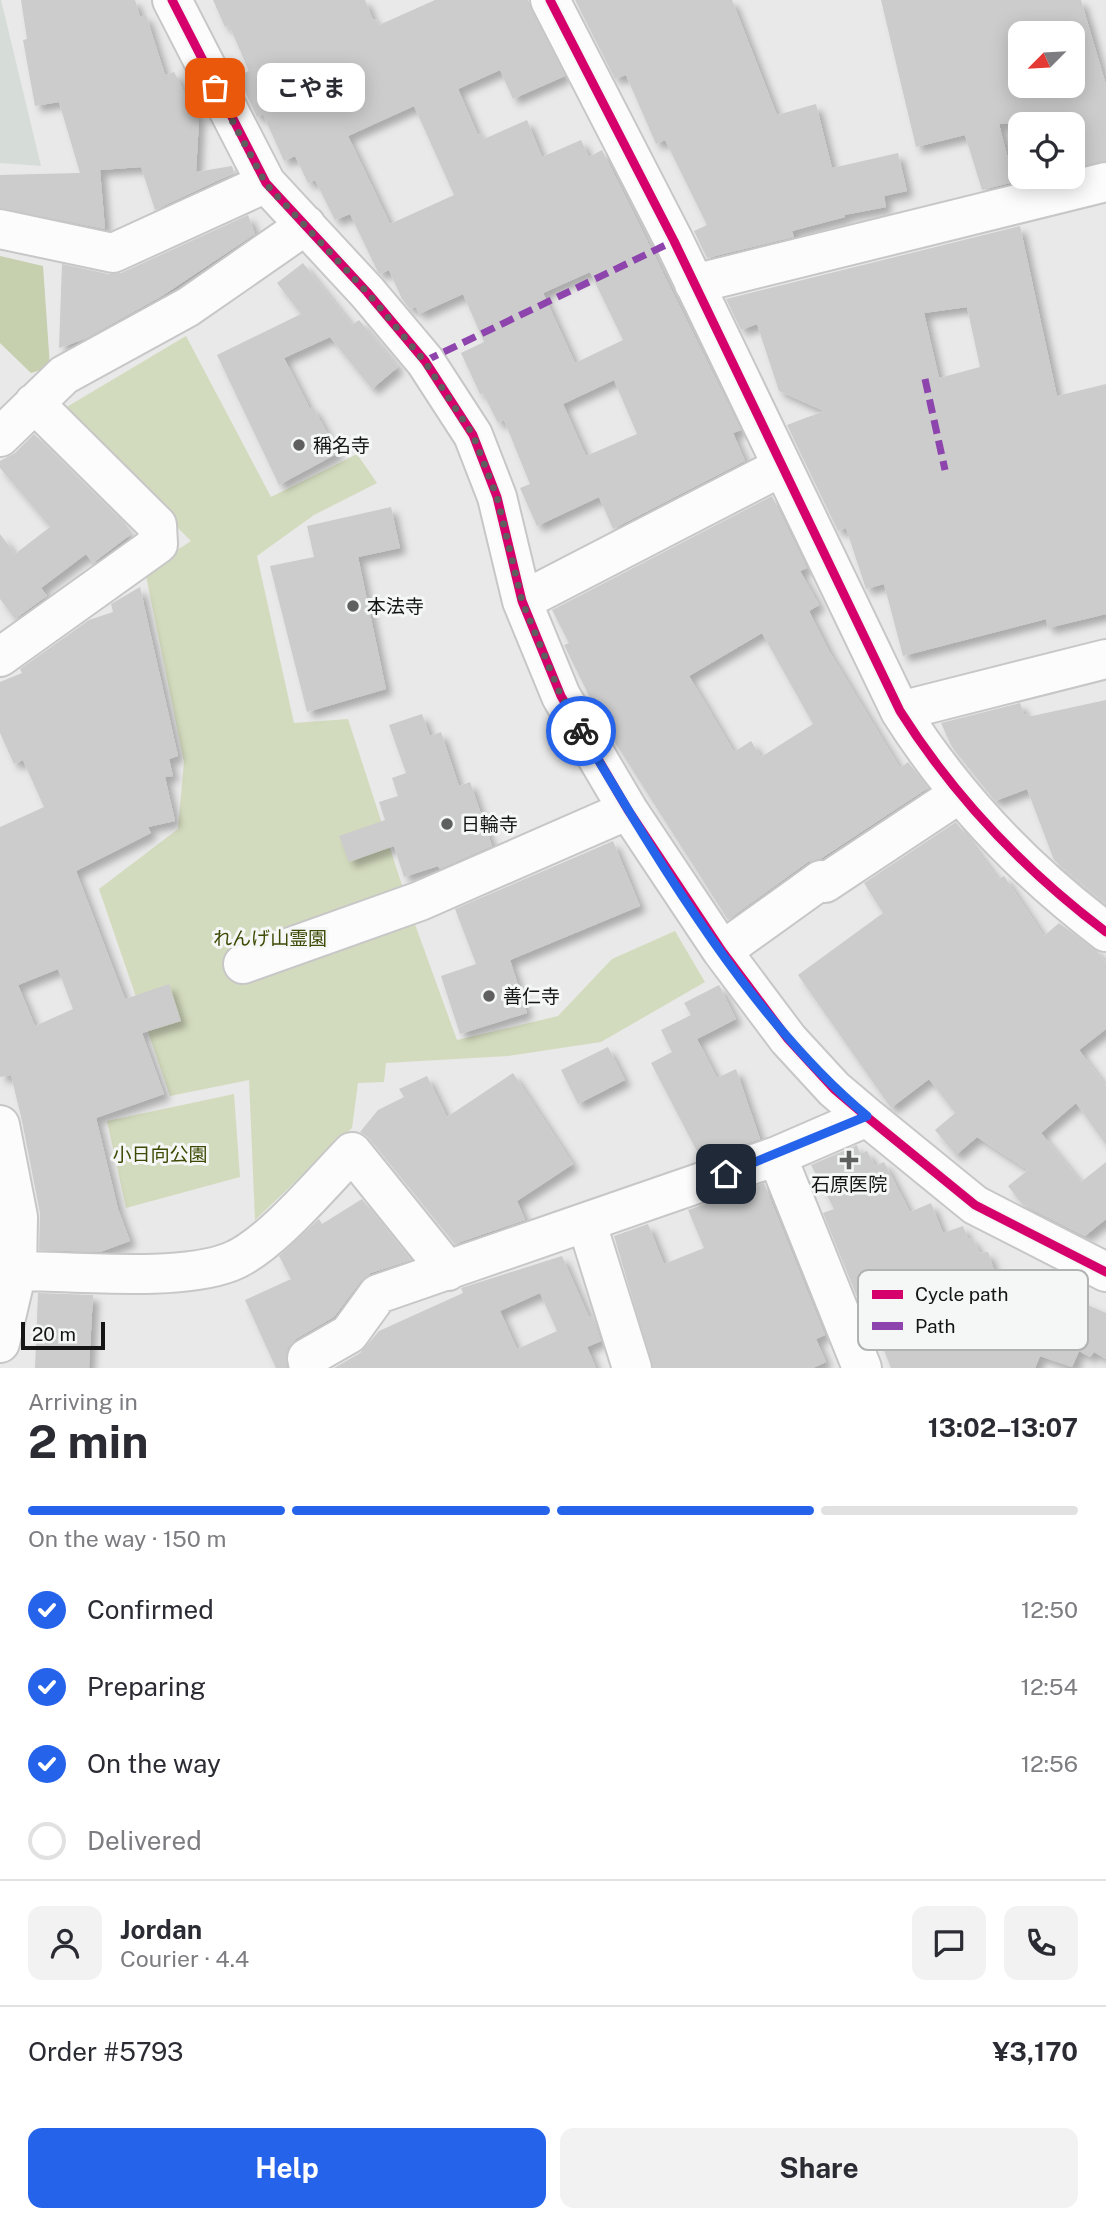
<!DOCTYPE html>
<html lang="en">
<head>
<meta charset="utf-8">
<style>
  body { margin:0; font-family:"Public Sans","Noto Sans JP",sans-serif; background:#f2f2f3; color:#2b2b33; height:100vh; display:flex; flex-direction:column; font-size:26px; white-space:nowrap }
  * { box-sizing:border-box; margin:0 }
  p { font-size:23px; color:#7c7c81 }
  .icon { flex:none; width:38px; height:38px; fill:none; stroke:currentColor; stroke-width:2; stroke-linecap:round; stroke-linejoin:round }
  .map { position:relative; height:1368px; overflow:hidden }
  .panel { display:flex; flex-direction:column; background:#fff; flex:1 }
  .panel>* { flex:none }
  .needle { width:46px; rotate:246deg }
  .controls { position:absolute; left:1008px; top:21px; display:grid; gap:14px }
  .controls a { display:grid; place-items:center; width:77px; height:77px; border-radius:14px; background:#fff; box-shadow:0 4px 18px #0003; font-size:35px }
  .scale { position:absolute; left:21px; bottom:18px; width:84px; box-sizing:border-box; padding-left:7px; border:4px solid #141514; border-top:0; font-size:19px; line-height:24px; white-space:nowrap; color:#141514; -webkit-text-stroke:5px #f4f7f5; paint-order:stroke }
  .pin { position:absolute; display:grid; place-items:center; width:60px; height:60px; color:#fff; margin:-30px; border-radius:14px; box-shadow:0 4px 10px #0006 }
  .courier { position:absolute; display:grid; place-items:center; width:70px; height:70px; margin:-35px; border:5px solid #2563eb; border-radius:50%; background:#fff; color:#222; box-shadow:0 2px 9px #0007 }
  .bubble { position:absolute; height:49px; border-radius:14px; background:#fff; box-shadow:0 4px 18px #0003; font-size:23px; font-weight:700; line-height:49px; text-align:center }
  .summary em { font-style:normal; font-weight:700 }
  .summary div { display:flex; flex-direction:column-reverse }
  .summary { display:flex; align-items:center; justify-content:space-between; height:119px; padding:0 28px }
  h1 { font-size:46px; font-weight:700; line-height:52px }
  .bar { display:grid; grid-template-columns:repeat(4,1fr); gap:10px 7px; align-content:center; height:84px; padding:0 28px }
  .bar i { height:9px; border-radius:5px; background:#e1e1e2 }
  .bar .current { background:#2563eb }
  .bar p { grid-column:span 4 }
  .line { display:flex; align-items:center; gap:18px; padding:0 28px; border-top:2px solid #e1e1e2 }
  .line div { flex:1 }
  .round { display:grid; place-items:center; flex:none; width:74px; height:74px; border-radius:14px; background:#f2f2f3 }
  ol { padding:0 28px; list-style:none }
  li { display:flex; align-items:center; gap:21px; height:77px }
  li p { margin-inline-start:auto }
  li .icon { padding:7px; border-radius:50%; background:#2563eb; color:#fff; stroke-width:4 }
  li:last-child { color:#7c7c81 }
  li i { width:38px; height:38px; border:4px solid #e1e1e2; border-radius:50% }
  .action { display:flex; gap:14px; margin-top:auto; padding:14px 28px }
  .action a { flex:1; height:80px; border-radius:14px; background:#2563eb; color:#fff; font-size:28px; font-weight:700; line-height:80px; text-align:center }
  .action a+a { background:#f2f2f3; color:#2b2b33 }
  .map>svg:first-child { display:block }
</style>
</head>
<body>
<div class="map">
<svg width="1106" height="1368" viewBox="0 0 1106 1368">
  <defs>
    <filter id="shadow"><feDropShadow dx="6" dy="6" stdDeviation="3.5" flood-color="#0004"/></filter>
  </defs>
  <rect width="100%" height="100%" fill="#e8e9e8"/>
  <path fill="#d6dcd8" d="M 0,0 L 1,0 L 41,166 L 0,163 Z"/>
  <path fill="#d3dbbe" d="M 186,336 L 271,497 L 357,454 L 377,483 L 314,515 L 257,556 L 294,723 L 348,719 L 413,919 L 457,1040 L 558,1016 L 612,959 L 675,931 L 705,982 L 601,1042 L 508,1056 L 386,1063 L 384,1082 L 358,1083 L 352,1128 L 255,1220 L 249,1080 L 170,1096 L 99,889 L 178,829 L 184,762 L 145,571 L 191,541 L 60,411 Z
    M 234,1094 L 240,1177 L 126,1208 L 107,1121 Z"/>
  <path fill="#c6cfae" d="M 0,256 L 43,266 L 50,367 L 31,373 L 0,343 Z"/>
  <path fill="#cbcccb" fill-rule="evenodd" filter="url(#shadow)" d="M 21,0 L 135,0 L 140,17 L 146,15 L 165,75 L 174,72 L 199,120 L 196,172 L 232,166 L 234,173 L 155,210 L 141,167 L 100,170 L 105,229 L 0,208 L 0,175 L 80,173 L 59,102 L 35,106 L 23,40 L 27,39 Z
    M 213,0 L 365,0 L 373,20 L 376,19 L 379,25 L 435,0 L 528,0 L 565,76 L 513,99 L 500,70 L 458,89 L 478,135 L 481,133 L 484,139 L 527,120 L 542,157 L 581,140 L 589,157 L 602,150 L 741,430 L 733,433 L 745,461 L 613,529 L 599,497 L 537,526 L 520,488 L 530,484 L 504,420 L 498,423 L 483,393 L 480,394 L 461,353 L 484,342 L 463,294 L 419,314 L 416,307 L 410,309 L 402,299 L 389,270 L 380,274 L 378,272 L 350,214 L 335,220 L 315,180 L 308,183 L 295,156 L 284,161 L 263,114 L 257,117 L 238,76 L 249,71 L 229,25 L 225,27 ZM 414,106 L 454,195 L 390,224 L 348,136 ZM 590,272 L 623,340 L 575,363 L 543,293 ZM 614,380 L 637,434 L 586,456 L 563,404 Z
    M 575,0 L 732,0 L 777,115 L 816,104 L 832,168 L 898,153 L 907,191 L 884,196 L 886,207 L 844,215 L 845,217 L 792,231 L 794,237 L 707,258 L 694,231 L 707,225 L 665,140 L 656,144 L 626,75 L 615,79 Z
    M 881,0 L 1081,0 L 1106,85 L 1106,161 L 1073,168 L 1073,124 L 999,124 L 1014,182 L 982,190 L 965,135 L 916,147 ZM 1073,23 L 1073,86 L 1020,86 L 1020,33 Z
    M 248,215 L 255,234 L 162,296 L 85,339 L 59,348 L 62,264 L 108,274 L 121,273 Z
    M 1020,226 L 1057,396 L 1106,384 L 1106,614 L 1048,628 L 1046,619 L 903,656 L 884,584 L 866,589 L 846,528 L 838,531 L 787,425 L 824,411 L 779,391 L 757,324 L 741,330 L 726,299 ZM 967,307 L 980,367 L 939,378 L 924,313 Z
    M 303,263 L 352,325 L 359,320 L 398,367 L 372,389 L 330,337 L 284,358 L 310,409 L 313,407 L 338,453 L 279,485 L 217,355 L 301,314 L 277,283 Z
    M 34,434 L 113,512 L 130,535 L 93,563 L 86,554 L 41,588 L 47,596 L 15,619 L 0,599 L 0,534 L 15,554 L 50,527 L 0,468 L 0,461 L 15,453 Z
    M 772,496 L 807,568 L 800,571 L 819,605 L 809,611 L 829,651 L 900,768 L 908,762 L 928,788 L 822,858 L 808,862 L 728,920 L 602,722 L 564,645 L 569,643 L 552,610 ZM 762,633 L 813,724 L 761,757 L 751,741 L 734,752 L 689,676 Z
    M 391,507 L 400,548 L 358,557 L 386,689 L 307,712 L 270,566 L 314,557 L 307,526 Z
    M 140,587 L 178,756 L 169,759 L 173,776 L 165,777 L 175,821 L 148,827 L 151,833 L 76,871 L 125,999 L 169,984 L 181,1021 L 142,1033 L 164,1094 L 96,1118 L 118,1209 L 130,1241 L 100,1252 L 39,1250 L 40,1213 L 22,1121 L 11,1075 L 0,1077 L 0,827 L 44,807 L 23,760 L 14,764 L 0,733 L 0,682 L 22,673 L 20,669 L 89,620 L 113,612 L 111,604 ZM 58,969 L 73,1009 L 35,1026 L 18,985 Z
    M 1106,700 L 1106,904 L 1054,860 L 1027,789 L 995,801 L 952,747 L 941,723 L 1020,703 L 1024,714 L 1032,716 Z
    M 422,714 L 430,736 L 441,732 L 459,786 L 470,782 L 492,846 L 440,869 L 438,866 L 404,877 L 394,846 L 349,862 L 339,836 L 385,820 L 379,802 L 398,796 L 392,778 L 406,773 L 389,725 Z
    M 956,822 L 998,879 L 1004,876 L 1044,936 L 1059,923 L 1097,951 L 1106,963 L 1106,1029 L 1079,1050 L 1106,1086 L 1106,1145 L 1076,1103 L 1041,1133 L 1081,1182 L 1106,1162 L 1106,1219 L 1085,1236 L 1022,1204 L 1008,1186 L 1028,1170 L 977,1137 L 956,1155 L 935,1130 L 955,1113 L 929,1079 L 891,1108 L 798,975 L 883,913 L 864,883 Z
    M 613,841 L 640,906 L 510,960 L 527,1013 L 460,1034 L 441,976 L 476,964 L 455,909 Z
    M 719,985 L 736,1019 L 697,1039 L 717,1078 L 736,1069 L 760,1139 L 701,1159 L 651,1063 L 672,1052 L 661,1030 L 691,1015 L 684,1003 Z
    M 608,1047 L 625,1080 L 578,1104 L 561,1070 Z
    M 513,1073 L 573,1164 L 517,1201 L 525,1220 L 455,1244 L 369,1138 L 360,1132 L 378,1110 L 404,1097 L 399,1089 L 427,1076 L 447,1117 Z
    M 857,1145 L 860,1154 L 867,1151 L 875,1166 L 884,1162 L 910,1212 L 931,1203 L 943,1233 L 963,1226 L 968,1239 L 972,1238 L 980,1253 L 988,1252 L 994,1270 L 1033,1289 L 1035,1282 L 1106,1313 L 1106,1359 L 1094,1352 L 1090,1357 L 1079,1351 L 1072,1367 L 1040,1356 L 1035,1368 L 891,1368 L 871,1317 L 866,1319 L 823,1213 L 834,1209 L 811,1165 Z
    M 764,1183 L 825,1335 L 816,1339 L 826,1362 L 813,1368 L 653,1368 L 614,1236 L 648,1224 L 664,1264 L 704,1248 L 688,1210 Z
    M 362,1199 L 411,1260 L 371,1273 L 361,1281 L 334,1317 L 296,1339 L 288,1348 L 287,1368 L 276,1368 L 245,1300 L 291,1279 L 279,1256 L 319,1219 L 322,1224 Z
    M 562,1256 L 589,1317 L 593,1316 L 601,1341 L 587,1347 L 596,1368 L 334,1368 L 360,1353 L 379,1331 L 463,1293 L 461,1288 ZM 540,1293 L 557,1331 L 517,1349 L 500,1311 Z
    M 38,1293 L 93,1295 L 89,1368 L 35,1368 Z"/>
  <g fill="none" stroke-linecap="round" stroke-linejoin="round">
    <defs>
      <path id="minor" d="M 172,0 L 266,183 L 367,292 L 425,361 L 473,435 L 497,497 L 522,601 L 561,696 L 628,810 L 722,951 L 788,1039 L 834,1089 L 867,1117 L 975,1205 L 1106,1272
        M 550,0 L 674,241 L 900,711 C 955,798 1024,870 1106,932
        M 0,229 L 113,253 L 266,183
        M 694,284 L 1106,182
        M 0,437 L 64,375 L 188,307 L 306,225
        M 522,601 L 781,467
        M 0,657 L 158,544 L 157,525 L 34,403
        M 900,711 L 1106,659
        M 722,951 L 821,880 L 825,883 L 959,794
        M 243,964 L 420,901 L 628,810
        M 0,1125 L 18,1217 L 17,1271 L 0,1343
        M 777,1156 L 862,1368
        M 587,1224 L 632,1368
        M 17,1271 C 74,1271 179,1282 230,1262 C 268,1248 322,1183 352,1152 L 448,1271
        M 309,1368 L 307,1358 L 349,1334 L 378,1294 L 777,1156 L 867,1117"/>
    </defs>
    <use href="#minor" stroke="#c7c7c7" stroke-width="42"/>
    <use href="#minor" stroke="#fcfcfc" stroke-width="38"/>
    <path stroke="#8e44ad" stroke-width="7" stroke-dasharray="14 7" stroke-linecap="butt" d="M 425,361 L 674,241
      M 925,379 L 945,470"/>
    <defs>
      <path id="cycleway" d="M 172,0 L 266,183 L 367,292 L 425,361 L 473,435 L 497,497 L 522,601 L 561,696 L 628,810 L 722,951 L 788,1039 L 834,1089 L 867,1117 L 975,1205 L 1106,1272
        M 550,0 L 674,241 L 900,711 C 955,798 1024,870 1106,932"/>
    </defs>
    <use href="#cycleway" stroke="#f4f7f5" stroke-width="13"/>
    <use href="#cycleway" stroke="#d6006c" stroke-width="9"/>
  </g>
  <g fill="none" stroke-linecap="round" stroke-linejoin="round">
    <path stroke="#5e5f5e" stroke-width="7" stroke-dasharray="0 12.6" d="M 215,88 L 266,184 L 367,292 L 425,362 L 473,435 L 497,497 L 522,601 L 561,696 L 581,731"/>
    <path stroke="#2563eb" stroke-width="9" d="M 581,731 C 657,859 752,1021 867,1116 L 726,1174"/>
  </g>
  <g fill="#5e5f5e" stroke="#f4f7f5" stroke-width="2.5">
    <circle cx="299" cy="445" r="7"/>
    <circle cx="353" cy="606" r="7"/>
    <circle cx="447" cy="824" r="7"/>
    <circle cx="489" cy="996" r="7"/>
    <path d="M845.5 1149.5h7v7h7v7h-7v7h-7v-7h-7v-7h7z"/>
  </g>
  <g text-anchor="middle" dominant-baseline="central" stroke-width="6" stroke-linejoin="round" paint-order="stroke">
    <g font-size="19" fill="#141514" stroke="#f4f7f5" text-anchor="start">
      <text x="313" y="445">稱名寺</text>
      <text x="367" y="606">本法寺</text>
      <text x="461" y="824">日輪寺</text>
      <text x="503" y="996">善仁寺</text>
      <text x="849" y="1184" text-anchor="middle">石原医院</text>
    </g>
    <g font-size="19" fill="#3d4904" stroke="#f4f7f5">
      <text x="270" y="938">れんげ山霊園</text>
      <text x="160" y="1154">小日向公園</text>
    </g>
  </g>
  <rect x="858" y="1270" width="230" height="80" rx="10" fill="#f4f7f5" stroke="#b1b3b2" stroke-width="2"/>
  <rect x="872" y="1290" width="31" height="9" fill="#d6006c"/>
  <rect x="872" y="1322" width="31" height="8" fill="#8e44ad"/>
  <g font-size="19" fill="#141514">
    <text x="915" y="1301">Cycle path</text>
    <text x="915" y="1333">Path</text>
  </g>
</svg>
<div class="controls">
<a><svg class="needle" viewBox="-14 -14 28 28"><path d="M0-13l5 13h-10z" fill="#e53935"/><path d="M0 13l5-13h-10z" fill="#7c7c81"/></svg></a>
<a><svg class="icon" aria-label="locate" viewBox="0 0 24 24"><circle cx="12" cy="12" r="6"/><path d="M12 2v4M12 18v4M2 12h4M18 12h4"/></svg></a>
</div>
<div class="scale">20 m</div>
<div class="pin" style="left:215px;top:88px;background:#ea580c"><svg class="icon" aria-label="bag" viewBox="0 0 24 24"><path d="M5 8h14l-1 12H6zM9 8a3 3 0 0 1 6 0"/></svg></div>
<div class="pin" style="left:726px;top:1174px;background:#1f2937"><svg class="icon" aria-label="home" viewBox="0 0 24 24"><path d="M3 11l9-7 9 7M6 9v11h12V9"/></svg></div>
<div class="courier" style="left:581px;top:731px"><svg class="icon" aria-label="bike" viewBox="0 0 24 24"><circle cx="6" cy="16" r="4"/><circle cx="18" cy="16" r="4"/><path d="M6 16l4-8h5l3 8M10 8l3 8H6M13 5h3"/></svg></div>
<div class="bubble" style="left:257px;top:63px;width:108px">こやま</div>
</div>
<section class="panel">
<div class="summary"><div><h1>2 min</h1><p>Arriving in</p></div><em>13:02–13:07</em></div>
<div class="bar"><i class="current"></i><i class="current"></i><i class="current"></i><i></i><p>On the way · 150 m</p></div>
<ol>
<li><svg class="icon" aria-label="check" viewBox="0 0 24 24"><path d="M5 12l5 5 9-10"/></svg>Confirmed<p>12:50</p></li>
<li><svg class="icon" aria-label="check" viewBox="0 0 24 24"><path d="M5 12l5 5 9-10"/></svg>Preparing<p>12:54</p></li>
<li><svg class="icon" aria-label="check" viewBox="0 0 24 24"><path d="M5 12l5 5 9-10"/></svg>On the way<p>12:56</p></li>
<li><i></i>Delivered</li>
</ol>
<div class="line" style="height:126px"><a class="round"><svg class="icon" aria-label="person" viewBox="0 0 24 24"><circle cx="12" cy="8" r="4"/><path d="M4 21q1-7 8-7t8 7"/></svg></a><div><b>Jordan</b><p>Courier · 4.4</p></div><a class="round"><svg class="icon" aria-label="chat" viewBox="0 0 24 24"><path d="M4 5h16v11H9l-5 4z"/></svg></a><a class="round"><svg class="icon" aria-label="phone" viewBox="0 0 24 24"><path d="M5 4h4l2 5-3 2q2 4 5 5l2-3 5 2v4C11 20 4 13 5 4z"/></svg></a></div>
<div class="line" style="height:91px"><div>Order #5793</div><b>¥3,170</b></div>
<div class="action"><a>Help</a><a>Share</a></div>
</section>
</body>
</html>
